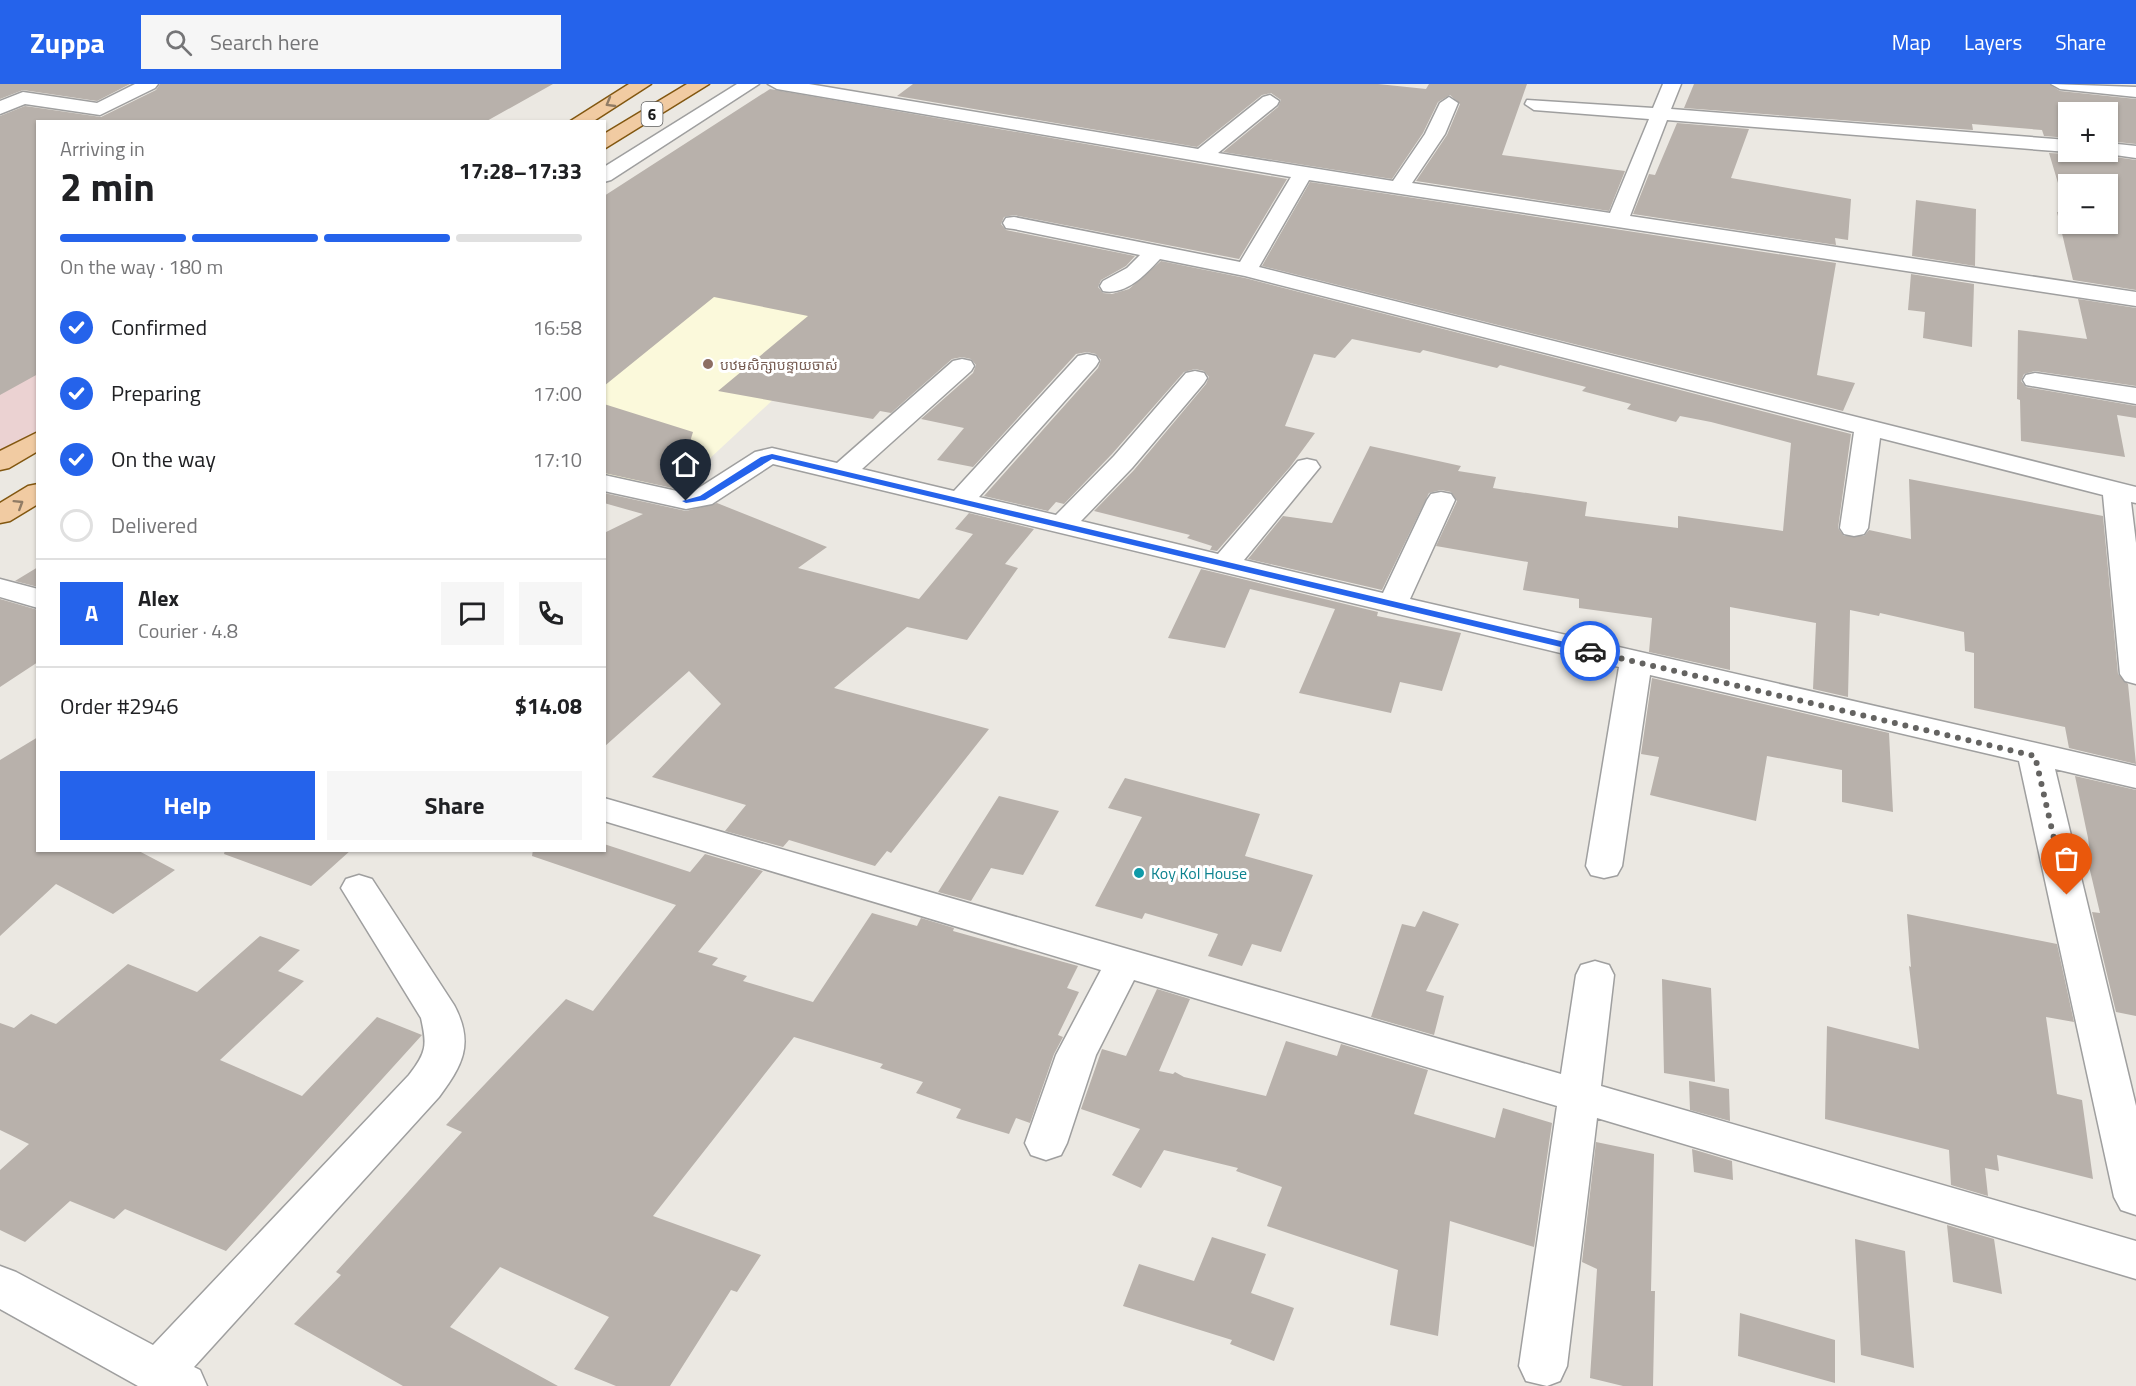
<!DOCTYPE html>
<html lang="en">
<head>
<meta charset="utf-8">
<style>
  body { margin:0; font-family:"Titillium Web","Noto Sans Khmer",sans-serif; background:#f6f6f6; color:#202124; height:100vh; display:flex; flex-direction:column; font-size:22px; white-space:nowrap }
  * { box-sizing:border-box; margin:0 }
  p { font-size:20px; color:#757577 }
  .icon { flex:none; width:33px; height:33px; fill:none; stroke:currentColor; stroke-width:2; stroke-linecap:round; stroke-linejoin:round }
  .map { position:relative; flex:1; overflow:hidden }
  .panel { position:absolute; left:36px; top:36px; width:570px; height:732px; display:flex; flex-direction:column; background:#fff; border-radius:0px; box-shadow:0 2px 4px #0004 }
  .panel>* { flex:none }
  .tools { position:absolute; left:2058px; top:18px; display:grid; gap:12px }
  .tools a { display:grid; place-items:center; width:60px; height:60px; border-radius:0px; background:#fff; box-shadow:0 2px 4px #0004; font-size:30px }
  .pin { position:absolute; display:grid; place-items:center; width:51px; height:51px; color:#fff; margin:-62px -26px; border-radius:50% 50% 50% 0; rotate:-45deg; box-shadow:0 0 6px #0007 }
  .pin .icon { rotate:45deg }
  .courier { position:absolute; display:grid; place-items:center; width:60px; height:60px; margin:-30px; border:4px solid #2563eb; border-radius:50%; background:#fff; color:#222; box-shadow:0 2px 8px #0007 }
  .summary em { font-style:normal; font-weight:700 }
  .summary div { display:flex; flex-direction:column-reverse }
  .summary { display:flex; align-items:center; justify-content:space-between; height:102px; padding:0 24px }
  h1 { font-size:39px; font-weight:700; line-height:45px }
  .bar { display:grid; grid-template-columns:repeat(4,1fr); gap:9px 6px; align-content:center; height:72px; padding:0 24px }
  .bar i { height:8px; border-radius:4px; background:#e0e0e0 }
  .bar .on { background:#2563eb }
  .bar p { grid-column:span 4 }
  .line { display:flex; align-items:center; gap:15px; padding:0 24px; border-top:2px solid #e0e0e0 }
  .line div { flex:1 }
  .round { display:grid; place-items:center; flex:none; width:63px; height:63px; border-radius:0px; background:#f6f6f6 }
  ol { padding:0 24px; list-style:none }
  li { display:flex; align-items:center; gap:18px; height:66px }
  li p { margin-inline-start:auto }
  li .icon { padding:6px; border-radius:50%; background:#2563eb; color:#fff; stroke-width:4 }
  li:last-child { color:#757577 }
  li i { width:33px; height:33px; border:3px solid #e0e0e0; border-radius:50% }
  .cta { display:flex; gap:12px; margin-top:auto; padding:12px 24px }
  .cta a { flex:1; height:69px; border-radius:0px; background:#2563eb; color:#fff; font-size:24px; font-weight:700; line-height:69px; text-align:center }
  .cta a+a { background:#f6f6f6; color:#202124 }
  header { display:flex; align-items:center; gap:36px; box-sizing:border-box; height:84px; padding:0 30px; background:#2563eb; color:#fff }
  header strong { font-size:28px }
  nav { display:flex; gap:33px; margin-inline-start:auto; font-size:21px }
  .search { width:420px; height:54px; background:#f6f6f6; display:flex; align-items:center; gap:15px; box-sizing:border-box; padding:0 21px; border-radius:0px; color:#757577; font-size:22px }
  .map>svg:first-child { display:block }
</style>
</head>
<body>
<header>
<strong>Zuppa</strong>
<div class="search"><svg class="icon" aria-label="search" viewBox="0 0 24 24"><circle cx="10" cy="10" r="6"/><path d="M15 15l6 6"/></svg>Search here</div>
<nav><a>Map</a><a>Layers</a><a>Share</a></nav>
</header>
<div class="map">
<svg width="2136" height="1302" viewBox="0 0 2136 1302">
  <rect width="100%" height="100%" fill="#ebe8e2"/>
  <path fill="#ebd2d2" d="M 37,50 L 37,355 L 0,377 L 0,65 Z"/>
  <path fill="#fbf9db" d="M 604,197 L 877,219 L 678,404 L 605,391 Z"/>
  <path fill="#b8b1ab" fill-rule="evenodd" d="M 0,0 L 130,0 L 97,17 L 23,6 L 0,15 Z
    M 160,0 L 553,0 L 485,38 L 38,38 L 38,290 L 0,311 L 0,32 L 25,22 L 101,33 L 156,6 Z
    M 913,0 L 1378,0 L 1426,5 L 1429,0 L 1527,0 L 1502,71 L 1625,87 L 1609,127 L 1416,97 L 1447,51 L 1460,20 L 1450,11 L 1438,18 L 1423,49 L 1392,95 L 1223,68 L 1278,23 L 1281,16 L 1271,9 L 1262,11 L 1197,63 L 897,12 Z
    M 1694,0 L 2049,0 L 2060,7 L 2136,15 L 2136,60 L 2108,57 L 2108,28 L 2068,28 L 2068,54 L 2044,52 L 2042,46 L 1972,40 L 1973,46 L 1684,24 Z
    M 770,5 L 1287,95 L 1239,175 L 1014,131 L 1004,133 L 1001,140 L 1006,146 L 1135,172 L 1126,182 L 1101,196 L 1098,203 L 1103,209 L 1112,210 L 1129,205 L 1161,177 L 1245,194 L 1851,350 L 1838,444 L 1844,452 L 1864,452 L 1869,446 L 1911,455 L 1909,395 L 2103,432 L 2118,590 L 2128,600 L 2136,680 L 2069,664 L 2065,643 L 1974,624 L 1974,569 L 1965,567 L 1964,548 L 1880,529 L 1879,532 L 1850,526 L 1848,613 L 1813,605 L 1816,539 L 1730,523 L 1730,586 L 1649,568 L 1652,534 L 1579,524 L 1579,515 L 1523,506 L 1528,478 L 1436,462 L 1457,417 L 1451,408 L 1441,406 L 1429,409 L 1382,506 L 1248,475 L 1283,432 L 1332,439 L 1370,362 L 1461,382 L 1458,387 L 1496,393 L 1493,404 L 1587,418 L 1585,432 L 1678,444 L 1678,432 L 1783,447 L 1791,359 L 1711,338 L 1680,332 L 1676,338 L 1627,325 L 1631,320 L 1582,307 L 1586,303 L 1500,281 L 1497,284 L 1423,266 L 1420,269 L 1352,255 L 1335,274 L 1314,270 L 1285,342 L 1315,349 L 1290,383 L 1217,467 L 1210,466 L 1212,462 L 1187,454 L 1190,451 L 1094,427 L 1134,386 L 1206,300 L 1209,293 L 1204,287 L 1195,285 L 1184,288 L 1112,370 L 1064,420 L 1056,418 L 1048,427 L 984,412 L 1098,284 L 1101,276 L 1096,270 L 1087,268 L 1076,270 L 973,383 L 937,376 L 964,344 L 921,335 L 973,289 L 976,281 L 971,275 L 962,273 L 952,275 L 891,329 L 880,327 L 873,335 L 718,307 L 808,232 L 714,213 L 604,302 L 604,112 Z
    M 1677,39 L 1749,45 L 1731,94 L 1851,115 L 1848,156 L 1835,154 L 1836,161 L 1633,130 L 1649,90 L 1655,91 Z
    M 2070,68 L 2099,68 L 2101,71 L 2136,76 L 2136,206 L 2073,196 L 2057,128 L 2067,129 L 2049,69 L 2068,70 ZM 2068,100 L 2108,100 L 2108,140 L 2068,140 Z
    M 1310,98 L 1836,179 L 1817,291 L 1855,299 L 1843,327 L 1262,182 Z
    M 1916,116 L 1976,125 L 1975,182 L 1912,172 Z
    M 1911,190 L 1974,200 L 1972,263 L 1923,254 L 1925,228 L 1908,226 Z
    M 2078,215 L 2136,224 L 2136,302 L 2035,287 L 2024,290 L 2021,297 L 2026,303 L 2136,322 L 2136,334 L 2117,331 L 2125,373 L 2021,357 L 2020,316 L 2017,315 L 2018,246 L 2087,255 Z
    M 604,320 L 693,348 L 676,403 L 686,407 L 604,389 Z
    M 604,409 L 686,427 L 717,419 L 827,463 L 798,484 L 919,515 L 973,450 L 955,445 L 969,429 L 1034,445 L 1005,480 L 1018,484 L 967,556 L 907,543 L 834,604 L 989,645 L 891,769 L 887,767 L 875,782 L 789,756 L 783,763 L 725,747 L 746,721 L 652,693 L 721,620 L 689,587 L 604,663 L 604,449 L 643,430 L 604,419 Z
    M 38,483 L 38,503 L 15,497 Z
    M 1201,485 L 1378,528 L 1377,532 L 1461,549 L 1442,607 L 1400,598 L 1391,629 L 1299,609 L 1335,525 L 1250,505 L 1225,564 L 1168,554 Z
    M 0,515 L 38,526 L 38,578 L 0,603 Z
    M 1652,594 L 1889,649 L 1893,728 L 1842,718 L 1842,686 L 1767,672 L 1756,737 L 1650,711 L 1659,673 L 1641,670 Z
    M 38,653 L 38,766 L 137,766 L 175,786 L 113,830 L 56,800 L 0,852 L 0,676 Z
    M 2075,692 L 2136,706 L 2136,932 L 2116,928 L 2092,828 L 2100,829 L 2088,778 L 2091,778 L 2088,754 Z
    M 1125,694 L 1260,730 L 1245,772 L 1313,791 L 1281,868 L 1252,860 L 1242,882 L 1208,872 L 1218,850 L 1145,829 L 1142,835 L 1095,822 L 1142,733 L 1108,724 Z
    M 999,712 L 1059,727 L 1023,791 L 991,784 L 971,817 L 938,808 Z
    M 604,760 L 690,788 L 705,770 L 763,787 L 698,868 L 718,874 L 712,881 L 747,892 L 743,897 L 813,918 L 872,829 L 917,842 L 921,834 L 954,844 L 953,847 L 1078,882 L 1067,904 L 1079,908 L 1058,951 L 1063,953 L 1054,970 L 1030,1039 L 1016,1034 L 1009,1050 L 956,1034 L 961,1025 L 916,1009 L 923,998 L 880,984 L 883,980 L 794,953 L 653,1132 L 761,1171 L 737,1208 L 731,1206 L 670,1302 L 616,1302 L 574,1285 L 609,1233 L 500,1183 L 450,1243 L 558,1302 L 403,1302 L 294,1240 L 341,1191 L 336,1188 L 462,1048 L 446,1041 L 566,915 L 593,927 L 676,821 L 532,772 L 533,766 L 604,766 Z
    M 225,766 L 351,766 L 311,802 L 224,770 Z
    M 1423,827 L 1459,840 L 1426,907 L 1444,912 L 1434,951 L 1371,933 L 1402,840 L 1415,843 Z
    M 1907,830 L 2057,860 L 2074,938 L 2046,933 L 2057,1010 L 2082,1016 L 2093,1095 L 1997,1071 L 1999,1087 L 1985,1084 L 1988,1112 L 1951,1101 L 1949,1066 L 1825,1035 L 1827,942 L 1919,965 L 1909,882 L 1911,883 Z
    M 260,852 L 300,866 L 278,887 L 304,897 L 220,976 L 302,1012 L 377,933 L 422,951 L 226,1167 L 125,1125 L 114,1135 L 70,1117 L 25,1158 L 0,1146 L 0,1086 L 29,1060 L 0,1046 L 0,939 L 14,944 L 31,930 L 56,940 L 128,880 L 197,908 Z
    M 1662,895 L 1711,904 L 1715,998 L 1664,989 Z
    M 1157,905 L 1190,915 L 1159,987 L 1173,990 L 1175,988 L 1184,993 L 1266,1012 L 1286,957 L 1337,972 L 1341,960 L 1428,986 L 1414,1030 L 1495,1054 L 1503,1024 L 1552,1039 L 1534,1163 L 1450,1137 L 1438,1252 L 1390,1241 L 1398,1186 L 1267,1142 L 1282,1103 L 1236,1087 L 1238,1084 L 1164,1066 L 1141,1104 L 1112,1091 L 1140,1045 L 1081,1025 L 1102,965 L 1126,972 Z
    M 1689,997 L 1729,1005 L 1730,1037 L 1690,1026 Z
    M 1596,1058 L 1654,1070 L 1651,1207 L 1655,1207 L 1653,1302 L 1623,1302 L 1590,1294 L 1597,1185 L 1582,1178 Z
    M 1692,1065 L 1732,1077 L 1733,1096 L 1694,1088 Z
    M 1947,1141 L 1994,1155 L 2002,1210 L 1953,1198 Z
    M 1212,1153 L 1266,1170 L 1251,1209 L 1294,1224 L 1274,1277 L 1230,1260 L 1232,1256 L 1123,1222 L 1139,1180 L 1194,1197 Z
    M 1855,1155 L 1905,1167 L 1914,1284 L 1861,1271 Z
    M 1740,1229 L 1835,1256 L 1835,1299 L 1738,1272 Z"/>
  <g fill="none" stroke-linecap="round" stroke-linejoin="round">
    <defs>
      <path id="street" d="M 135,0 L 158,0 L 155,4 L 100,31 L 25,20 L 0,30 L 0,17 L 23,8 L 97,19 Z
        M 737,0 L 759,0 L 611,96 L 604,98 L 604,83 Z
        M 768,0 L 809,0 L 1198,65 L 1263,13 L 1270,11 L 1279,17 L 1277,21 L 1218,69 L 1393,97 L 1425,50 L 1440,19 L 1449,13 L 1458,19 L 1445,50 L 1412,99 L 1610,129 L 1649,35 L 1534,26 L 1525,20 L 1527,16 L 1653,24 L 1663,0 L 1681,0 L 1671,25 L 2068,56 L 2068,68 L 1667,36 L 1630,132 L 2136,208 L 2136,222 L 1309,96 L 1259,183 L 2136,403 L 2136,419 L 2131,418 L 2136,459 L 2136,600 L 2125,597 L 2120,590 L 2103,411 L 1880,354 L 1868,444 L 1864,450 L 1854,452 L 1844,450 L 1840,444 L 1854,348 L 1245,192 L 1160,175 C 1146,190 1126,212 1103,207 L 1100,202 L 1103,197 L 1127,184 L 1140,171 L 1014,145 L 1006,144 L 1003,139 L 1006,134 L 1014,133 L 1240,178 L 1291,93 L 777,5 Z
        M 2051,0 L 2136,3 L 2136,13 L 2060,5 Z
        M 2108,59 L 2136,62 L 2136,74 L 2101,69 L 2108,68 Z
        M 1087,270 L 1096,272 L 1099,277 L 1096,282 L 979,413 L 1056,431 L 1114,372 L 1186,289 L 1195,287 L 1204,289 L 1207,294 L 1204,299 L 1132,384 L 1081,437 L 1218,470 L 1298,377 L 1307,375 L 1316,377 L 1320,383 L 1244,476 L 1383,509 L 1427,416 L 1431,410 L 1441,408 L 1451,410 L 1455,416 L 1410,515 L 2136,682 L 2136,704 L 2055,685 L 2136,1022 L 2136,1131 L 2121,1126 L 2114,1113 L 2019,677 L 1650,591 L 1622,782 L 1617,791 L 1604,794 L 1591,791 L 1586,782 L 1619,583 L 773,380 L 712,420 L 686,425 L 604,407 L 604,391 L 686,409 L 694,407 L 755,368 L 772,364 L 837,379 L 953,277 L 962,275 L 971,277 L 974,282 L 971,287 L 862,385 L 954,407 L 1078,272 Z
        M 2035,289 L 2136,304 L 2136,320 L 2026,301 L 2023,296 L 2026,291 Z
        M 0,495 L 38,505 L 38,524 L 0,513 Z
        M 604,714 L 1561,990 L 1576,891 L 1581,881 L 1595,877 L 1609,881 L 1614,891 L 1601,1002 L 2136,1157 L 2136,1195 L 1597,1034 L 1567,1282 L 1560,1297 L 1547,1302 L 1526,1297 L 1519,1282 L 1557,1022 L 1134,896 L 1096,971 L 1067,1059 L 1061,1071 L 1046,1076 L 1031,1071 L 1025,1059 L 1056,971 L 1101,886 L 604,737 Z
        M 359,791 L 372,795 L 454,921 C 475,960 462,982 439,1013 L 194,1283 L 200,1286 L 207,1302 L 138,1302 L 0,1225 L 0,1182 L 16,1188 L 153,1261 L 409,991 C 427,968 427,961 421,934 L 341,804 L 346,795 Z"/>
      <path id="primary" d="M 629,0 L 651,0 L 592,38 L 569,38 Z
        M 687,0 L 709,0 L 604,65 L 604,50 Z
        M 38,348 L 38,367 L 9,384 L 0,386 L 0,367 Z
        M 38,400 L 38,420 L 10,437 L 0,439 L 0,419 L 28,402 Z"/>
    </defs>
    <use href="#street" stroke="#9f9f9f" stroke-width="3"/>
    <use href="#primary" stroke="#825710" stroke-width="3"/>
    <use href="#street" fill="#fff" fill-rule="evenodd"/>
    <use href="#primary" fill="#f1cba2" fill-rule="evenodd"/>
  </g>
  <defs><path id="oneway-chevron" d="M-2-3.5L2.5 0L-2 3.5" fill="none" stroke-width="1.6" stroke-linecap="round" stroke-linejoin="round" transform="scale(1.5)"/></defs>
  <g stroke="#917c65">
    <use href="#oneway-chevron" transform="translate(610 19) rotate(150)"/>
    <use href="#oneway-chevron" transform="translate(19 420) rotate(-32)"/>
  </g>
  <path fill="#2563eb" d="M 772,370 L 1590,564 L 1594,567 L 1590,570 L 772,375 L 705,416 L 686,419 L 682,417 L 700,412 L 761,373 Z"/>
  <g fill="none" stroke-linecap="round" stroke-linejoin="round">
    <path stroke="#646361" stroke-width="6" stroke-dasharray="0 10.8" d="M 1590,567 L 2035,672 L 2067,811"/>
  </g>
  <circle fill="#8d6e63" stroke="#fff" stroke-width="2" cx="708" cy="280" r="6"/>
  <circle fill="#0f9aa8" stroke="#fff" stroke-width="2" cx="1139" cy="789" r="6"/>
  <g text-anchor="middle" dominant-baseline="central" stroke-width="6" stroke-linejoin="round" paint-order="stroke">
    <g font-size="14" fill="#785e54" stroke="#fff" text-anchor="start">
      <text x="720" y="280">បឋមសិក្សាបន្ទាយចាស់</text>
    </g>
    <rect fill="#fff" stroke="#5f5f5f" stroke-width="1.5" x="641.5" y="18" width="21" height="24" rx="4.5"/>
    <g font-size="15" font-weight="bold" fill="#1b1b1b">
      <text x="652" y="30">6</text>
    </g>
    <g font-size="16" fill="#0d838f" stroke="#fff" text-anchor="start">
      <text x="1151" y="789">Koy Kol House</text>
    </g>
  </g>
</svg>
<div class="tools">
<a>+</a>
<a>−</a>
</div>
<div class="pin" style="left:2067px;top:811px;background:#ea580c"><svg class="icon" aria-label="bag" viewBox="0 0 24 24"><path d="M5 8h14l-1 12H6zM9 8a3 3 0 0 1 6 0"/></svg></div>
<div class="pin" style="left:686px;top:417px;background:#1f2937"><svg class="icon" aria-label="home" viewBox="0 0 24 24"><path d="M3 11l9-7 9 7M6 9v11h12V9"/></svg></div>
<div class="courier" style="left:1590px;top:567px"><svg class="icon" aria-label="car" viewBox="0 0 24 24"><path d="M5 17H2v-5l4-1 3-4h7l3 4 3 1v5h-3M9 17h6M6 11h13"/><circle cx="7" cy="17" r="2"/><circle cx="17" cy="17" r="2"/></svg></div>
<section class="panel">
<div class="summary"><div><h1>2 min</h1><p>Arriving in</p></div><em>17:28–17:33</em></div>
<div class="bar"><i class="on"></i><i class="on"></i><i class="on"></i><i></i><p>On the way · 180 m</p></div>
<ol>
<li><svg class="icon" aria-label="check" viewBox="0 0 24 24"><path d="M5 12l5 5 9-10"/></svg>Confirmed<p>16:58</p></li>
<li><svg class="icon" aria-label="check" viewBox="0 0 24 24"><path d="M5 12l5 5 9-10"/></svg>Preparing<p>17:00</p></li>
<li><svg class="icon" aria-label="check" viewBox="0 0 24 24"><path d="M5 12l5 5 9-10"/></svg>On the way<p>17:10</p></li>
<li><i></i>Delivered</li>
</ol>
<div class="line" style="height:108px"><b class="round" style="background:#2563eb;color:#fff">A</b><div><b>Alex</b><p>Courier · 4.8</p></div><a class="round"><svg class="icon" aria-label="chat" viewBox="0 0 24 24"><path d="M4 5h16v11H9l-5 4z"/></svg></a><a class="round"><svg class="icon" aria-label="phone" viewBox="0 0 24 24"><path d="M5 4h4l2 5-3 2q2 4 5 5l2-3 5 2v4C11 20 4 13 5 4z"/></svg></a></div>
<div class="line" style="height:78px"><div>Order #2946</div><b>$14.08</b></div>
<div class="cta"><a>Help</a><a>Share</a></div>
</section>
</div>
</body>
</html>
